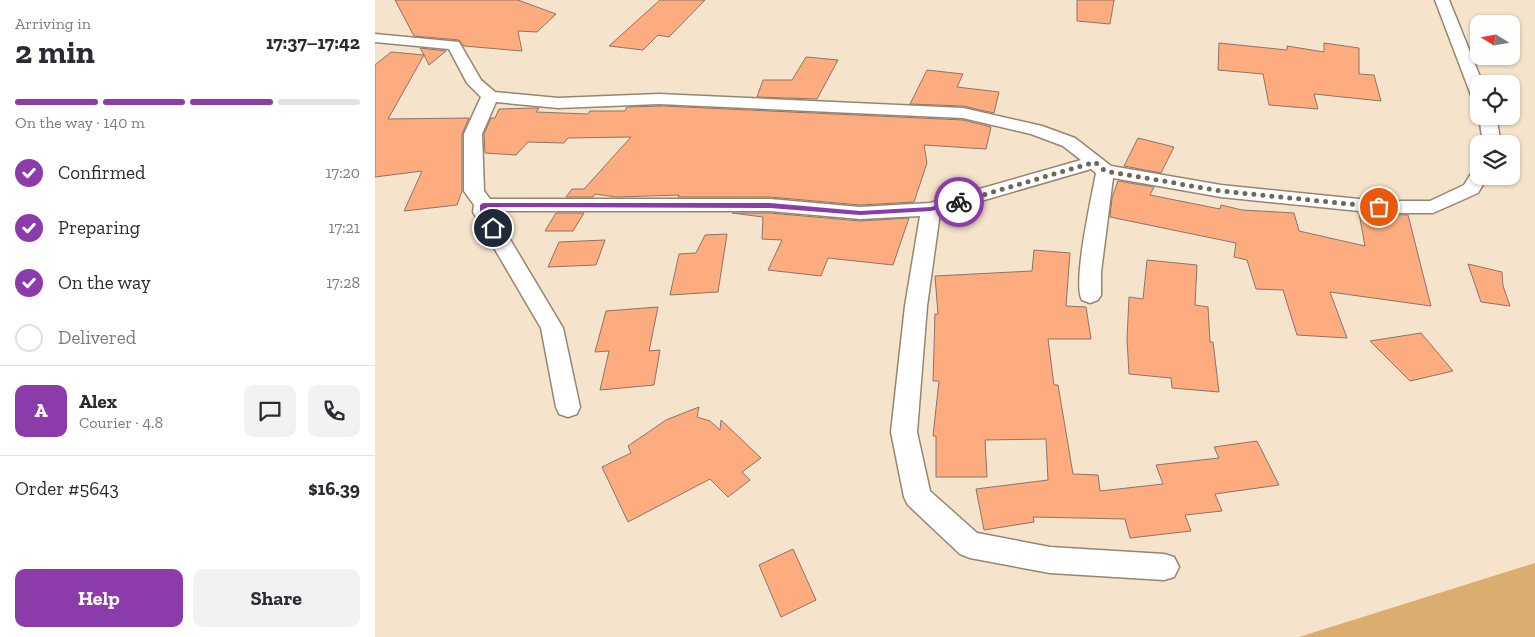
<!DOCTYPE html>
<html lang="en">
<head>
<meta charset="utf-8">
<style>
  body { margin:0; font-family:"Zilla Slab",serif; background:#f2f2f3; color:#2b2b33; height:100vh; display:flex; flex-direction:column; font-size:19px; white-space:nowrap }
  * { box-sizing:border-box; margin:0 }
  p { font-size:16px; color:#7c7c81 }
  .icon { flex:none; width:28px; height:28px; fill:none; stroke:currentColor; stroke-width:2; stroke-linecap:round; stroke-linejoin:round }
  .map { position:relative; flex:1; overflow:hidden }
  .sheet { display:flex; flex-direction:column; background:#fff; width:375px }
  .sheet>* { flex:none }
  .needle { width:32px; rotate:281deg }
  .tools { position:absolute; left:1095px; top:15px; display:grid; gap:10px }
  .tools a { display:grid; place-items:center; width:50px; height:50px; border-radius:10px; background:#fff; box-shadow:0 1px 4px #0004; font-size:25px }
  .pin { position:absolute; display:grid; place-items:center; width:42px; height:42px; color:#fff; margin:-21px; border:2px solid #fff; border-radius:50%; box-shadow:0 1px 5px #0007 }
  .courier { position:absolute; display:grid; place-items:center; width:50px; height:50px; margin:-25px; border:4px solid #8b3baa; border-radius:50%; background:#fff; color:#222; box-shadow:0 1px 6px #0007 }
  .overview em { font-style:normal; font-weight:800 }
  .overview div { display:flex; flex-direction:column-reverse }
  .overview { display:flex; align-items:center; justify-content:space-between; height:85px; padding:0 15px }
  h1 { font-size:32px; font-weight:800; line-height:38px }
  .bar { display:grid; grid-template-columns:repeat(4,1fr); gap:8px 5px; align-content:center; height:60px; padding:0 15px }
  .bar i { height:6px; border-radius:4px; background:#e1e1e2 }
  .bar .on { background:#8b3baa }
  .bar p { grid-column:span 4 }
  .line { display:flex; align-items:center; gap:12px; padding:0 15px; border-top:1px solid #e1e1e2 }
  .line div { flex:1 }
  .round { display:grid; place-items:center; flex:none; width:52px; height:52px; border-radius:10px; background:#f2f2f3 }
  ol { padding:0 15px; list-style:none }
  li { display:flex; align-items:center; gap:15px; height:55px }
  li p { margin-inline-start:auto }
  li .icon { padding:5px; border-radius:50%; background:#8b3baa; color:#fff; stroke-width:4 }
  li:last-child { color:#7c7c81 }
  li i { width:28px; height:28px; border:2px solid #e1e1e2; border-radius:50% }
  .cta { display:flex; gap:10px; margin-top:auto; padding:10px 15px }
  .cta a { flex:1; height:58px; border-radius:10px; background:#8b3baa; color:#fff; font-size:20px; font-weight:800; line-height:58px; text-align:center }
  .cta a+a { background:#f2f2f3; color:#2b2b33 }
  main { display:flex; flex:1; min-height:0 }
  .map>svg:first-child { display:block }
</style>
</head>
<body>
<main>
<section class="sheet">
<div class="overview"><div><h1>2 min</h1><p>Arriving in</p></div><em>17:37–17:42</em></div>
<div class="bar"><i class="on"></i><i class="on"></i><i class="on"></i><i></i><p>On the way · 140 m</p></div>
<ol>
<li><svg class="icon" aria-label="check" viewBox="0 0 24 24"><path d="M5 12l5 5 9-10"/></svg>Confirmed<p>17:20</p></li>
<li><svg class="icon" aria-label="check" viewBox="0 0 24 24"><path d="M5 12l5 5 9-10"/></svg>Preparing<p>17:21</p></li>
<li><svg class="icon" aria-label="check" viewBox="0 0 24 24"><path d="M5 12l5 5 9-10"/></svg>On the way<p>17:28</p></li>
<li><i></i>Delivered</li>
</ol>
<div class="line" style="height:90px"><b class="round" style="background:#8b3baa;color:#fff">A</b><div><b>Alex</b><p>Courier · 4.8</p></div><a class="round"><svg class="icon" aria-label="chat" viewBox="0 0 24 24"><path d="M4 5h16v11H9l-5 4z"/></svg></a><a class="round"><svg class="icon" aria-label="phone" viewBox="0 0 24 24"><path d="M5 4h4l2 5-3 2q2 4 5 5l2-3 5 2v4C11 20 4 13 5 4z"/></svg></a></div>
<div class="line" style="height:65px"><div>Order #5643</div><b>$16.39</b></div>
<div class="cta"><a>Help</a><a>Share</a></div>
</section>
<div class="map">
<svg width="1160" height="637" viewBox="0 0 1160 637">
  <rect width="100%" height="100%" fill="#f5e3cb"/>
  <path fill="#daae6f" d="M 1160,563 L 1160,637 L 924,637 Z"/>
  <path fill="#fdac7f" stroke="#8d7467" d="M 20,0 L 143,0 L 181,14 L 162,32 L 143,31 L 147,51 L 89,46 L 84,40 L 39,36 Z
    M 285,0 L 330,0 L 294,37 L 283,35 L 268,50 L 234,46 Z
    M 702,0 L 739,0 L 735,24 L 702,21 Z
    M 844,43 L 912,50 L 912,46 L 949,52 L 949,43 L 984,48 L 984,74 L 999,75 L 1006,101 L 939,94 L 943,109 L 894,105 L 888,74 L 843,70 Z
    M 45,48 L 71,51 L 54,65 L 49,55 L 13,119 L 94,118 L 87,134 L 87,191 L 82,205 L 29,211 L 47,171 L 0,177 L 0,65 L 16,52 L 49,55 Z
    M 431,57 L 463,60 L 442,99 L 382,97 L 388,80 L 417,80 Z
    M 552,70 L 588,74 L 582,87 L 624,92 L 619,113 L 588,106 L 535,104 Z
    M 288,106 L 588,120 L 616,127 L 611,149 L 549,145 L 552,163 L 539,202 L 485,205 L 395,197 L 303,197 L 304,195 L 241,197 L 220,194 L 218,197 L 191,197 L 197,189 L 209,189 L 256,137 L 193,138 L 189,143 L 153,142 L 141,155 L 110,153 L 109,134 L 116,118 L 120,118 L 124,109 L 159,108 L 164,108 L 161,112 L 213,114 L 215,111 L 250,111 L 252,107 Z
    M 763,138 L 799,147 L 786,173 L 749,166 Z
    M 743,181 L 779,187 L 775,195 L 845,209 L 846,205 L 867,210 L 919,213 L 924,231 L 990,246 L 984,213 L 1033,215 L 1056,306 L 955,292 L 972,338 L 922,335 L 908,290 L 881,289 L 872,260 L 859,257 L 861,243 L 735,217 L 737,198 Z
    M 181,213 L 209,213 L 198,231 L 170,231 Z
    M 357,213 L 395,213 L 485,221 L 534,218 L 518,265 L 453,258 L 446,276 L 393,270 L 407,240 L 387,239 L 388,217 Z
    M 352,234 L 343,292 L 295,295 L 304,254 L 321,253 L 330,235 Z
    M 230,240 L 221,265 L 173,267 L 184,242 Z
    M 659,250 L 695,253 L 691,306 L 711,307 L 716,339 L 673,339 L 679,385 L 683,385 L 698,474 L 723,475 L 725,491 L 788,484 L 781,465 L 844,458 L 839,447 L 882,441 L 904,485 L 840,494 L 847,511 L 810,515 L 816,531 L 755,538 L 750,519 L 658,517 L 659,522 L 609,530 L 601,489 L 673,480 L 671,439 L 610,440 L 612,477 L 561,477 L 561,436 L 558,436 L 564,381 L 558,381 L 560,314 L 563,314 L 560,276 L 657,271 Z
    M 772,260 L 822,265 L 820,305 L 833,307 L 835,342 L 838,342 L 844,392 L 797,388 L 796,378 L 754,374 L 752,339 L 754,297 L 768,299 Z
    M 1093,264 L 1127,272 L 1128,286 L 1135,306 L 1106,302 Z
    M 283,307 L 274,351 L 285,350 L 279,385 L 225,390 L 234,351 L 220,352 L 231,311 Z
    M 1046,333 L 1078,371 L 1035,381 L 995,341 Z
    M 324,407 L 322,417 L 335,421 L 345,430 L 346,420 L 386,458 L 367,472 L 375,480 L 353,497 L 335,479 L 253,522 L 227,467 L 256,453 L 253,446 L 291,420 Z
    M 418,549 L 441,600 L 406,617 L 384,565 Z"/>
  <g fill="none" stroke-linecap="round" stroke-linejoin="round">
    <defs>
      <path id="minor" d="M 1060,0 L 1074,0 L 1108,84 L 1104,84 L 1104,100 L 1096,95 Z
        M 0,34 L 84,42 L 106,80 L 120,92 L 183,98 L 284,94 L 588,108 L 667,126 L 700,138 L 736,166 L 846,185 L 1004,201 L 1055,201 L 1089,185 L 1097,172 L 1104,170 L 1104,176 L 1113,176 L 1103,193 L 1058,213 L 1004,213 L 846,197 L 738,178 L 726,272 L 726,295 L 723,300 L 715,303 L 707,300 C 697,283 717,196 721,173 L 716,169 L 565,213 L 552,306 L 542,432 L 555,491 L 602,533 L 675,547 L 789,554 L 799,557 L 804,567 L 799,577 L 789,580 L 675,573 L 595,558 L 585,554 L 533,505 L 529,497 L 516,432 L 530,306 L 545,216 L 485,219 L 395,211 L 118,211 L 188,328 L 205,407 L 202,414 L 193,417 L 184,414 L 181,407 L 166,328 L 98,212 L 99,205 L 89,191 L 89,134 L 106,97 L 92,83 L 74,49 L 0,42 ZM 121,102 L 183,108 L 284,104 L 588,118 L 656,134 L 688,146 L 706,160 L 555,203 L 485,207 L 395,199 L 115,199 L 109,191 L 107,134 Z
        M 1104,116 L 1121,116 L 1126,144 L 1108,144 Z"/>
    </defs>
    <use href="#minor" stroke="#968670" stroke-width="3"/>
    <use href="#minor" fill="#fff" fill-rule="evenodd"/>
  </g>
  <path fill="#8b3baa" d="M 584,200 L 586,203 L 556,211 L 485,215 L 395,208 L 112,207 L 112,212 L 122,228 L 118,231 L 105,212 L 105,205 L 108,203 L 395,203 L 485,211 L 556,207 Z"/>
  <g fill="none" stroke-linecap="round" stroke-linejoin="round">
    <path stroke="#716759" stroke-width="5" stroke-dasharray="0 9" d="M 584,202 L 720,162 L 730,171 L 846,191 L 1004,207"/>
  </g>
</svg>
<div class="tools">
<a><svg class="needle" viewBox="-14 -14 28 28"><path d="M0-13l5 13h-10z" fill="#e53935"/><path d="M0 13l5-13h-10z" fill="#7c7c81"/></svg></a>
<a><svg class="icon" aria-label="locate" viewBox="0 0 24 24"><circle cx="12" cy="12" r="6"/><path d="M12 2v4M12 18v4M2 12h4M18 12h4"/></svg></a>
<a><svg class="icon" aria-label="layers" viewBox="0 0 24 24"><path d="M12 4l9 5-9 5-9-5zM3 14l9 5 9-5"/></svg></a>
</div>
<div class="pin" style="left:1004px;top:207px;background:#ea580c"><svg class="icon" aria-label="bag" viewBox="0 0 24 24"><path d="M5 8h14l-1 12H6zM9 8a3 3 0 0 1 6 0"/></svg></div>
<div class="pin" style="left:118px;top:228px;background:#1f2937"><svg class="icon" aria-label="home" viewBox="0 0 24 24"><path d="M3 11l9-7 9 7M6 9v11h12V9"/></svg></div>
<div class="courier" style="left:584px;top:202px"><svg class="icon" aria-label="bike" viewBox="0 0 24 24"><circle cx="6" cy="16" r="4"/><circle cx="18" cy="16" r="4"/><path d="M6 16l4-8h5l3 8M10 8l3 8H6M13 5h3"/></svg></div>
</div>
</main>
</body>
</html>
